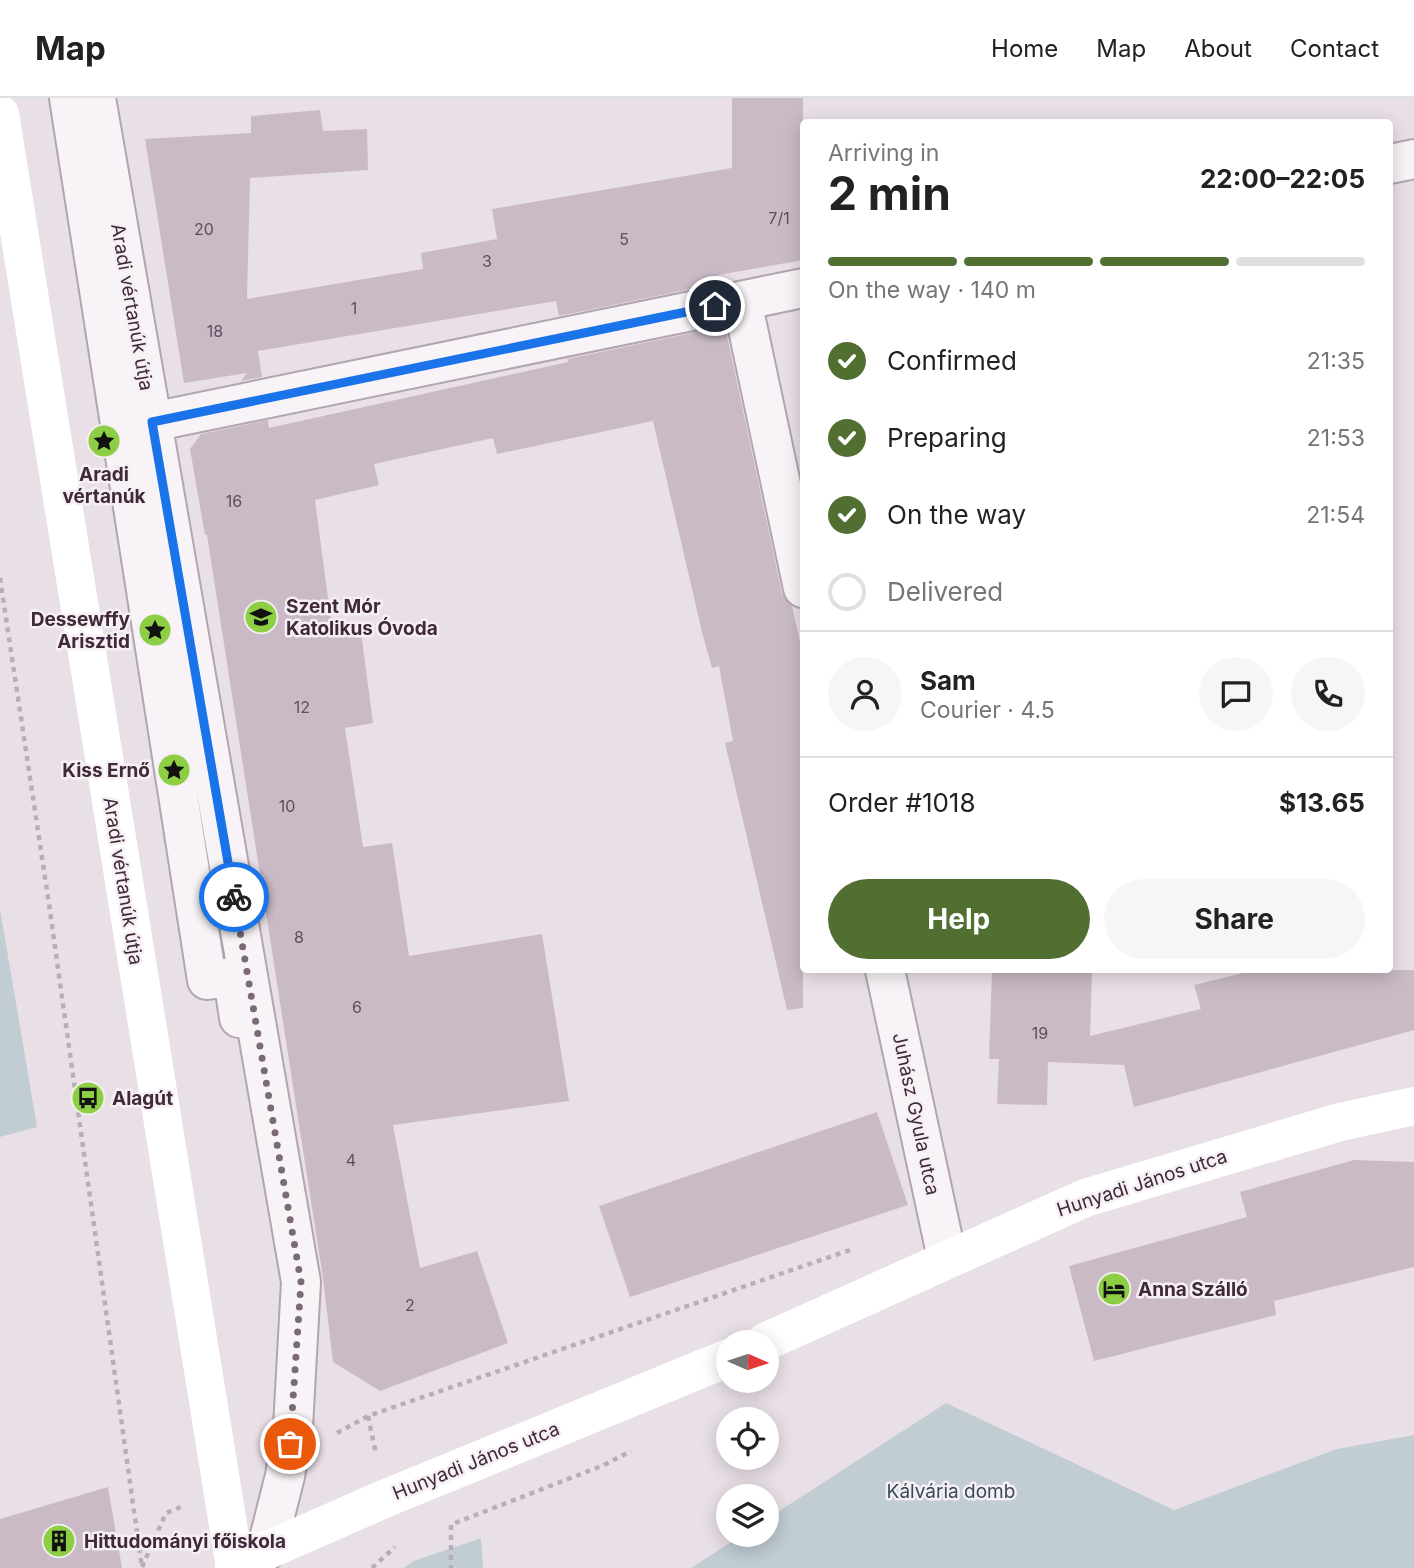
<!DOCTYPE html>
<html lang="en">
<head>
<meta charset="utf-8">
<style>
  body { margin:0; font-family:Inter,sans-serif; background:#f6f6f6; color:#222; height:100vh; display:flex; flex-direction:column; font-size:26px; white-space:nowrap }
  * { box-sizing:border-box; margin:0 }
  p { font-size:23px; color:#767676 }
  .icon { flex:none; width:38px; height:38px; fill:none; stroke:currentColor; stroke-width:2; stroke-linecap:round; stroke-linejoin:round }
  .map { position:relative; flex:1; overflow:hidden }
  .drawer { position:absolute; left:800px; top:21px; width:593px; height:854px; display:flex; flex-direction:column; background:#fff; border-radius:7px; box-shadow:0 4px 18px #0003 }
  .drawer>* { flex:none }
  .needle { width:46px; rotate:93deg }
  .controls { position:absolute; left:716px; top:1232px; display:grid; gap:14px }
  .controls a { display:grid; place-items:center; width:63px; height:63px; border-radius:50%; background:#fff; box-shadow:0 4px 18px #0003; font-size:35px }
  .pin { position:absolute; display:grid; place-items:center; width:60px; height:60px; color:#fff; margin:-30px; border:4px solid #fff; border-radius:50%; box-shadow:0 2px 7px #0007 }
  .courier { position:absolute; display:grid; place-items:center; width:70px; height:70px; margin:-35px; border:5px solid #1a73e8; border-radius:50%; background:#fff; color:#222; box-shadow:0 2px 9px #0007 }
  .summary em { font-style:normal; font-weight:700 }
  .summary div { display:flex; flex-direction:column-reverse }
  .summary { display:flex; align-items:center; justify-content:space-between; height:119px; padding:0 28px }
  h1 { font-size:46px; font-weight:700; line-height:52px }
  .bar { display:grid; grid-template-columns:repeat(4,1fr); gap:10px 7px; align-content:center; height:84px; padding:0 28px }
  .bar i { height:9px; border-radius:5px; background:#e0e0e0 }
  .bar .on { background:#526f32 }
  .bar p { grid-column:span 4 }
  .line { display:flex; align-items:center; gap:18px; padding:0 28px; border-top:2px solid #e0e0e0 }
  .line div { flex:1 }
  .round { display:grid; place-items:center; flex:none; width:74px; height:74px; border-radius:37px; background:#f6f6f6 }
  ol { padding:0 28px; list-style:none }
  li { display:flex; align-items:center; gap:21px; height:77px }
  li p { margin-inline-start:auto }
  li .icon { padding:7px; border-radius:50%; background:#526f32; color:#fff; stroke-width:4 }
  li:last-child { color:#767676 }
  li i { width:38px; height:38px; border:4px solid #e0e0e0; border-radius:50% }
  .primary-button { display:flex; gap:14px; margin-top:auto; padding:14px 28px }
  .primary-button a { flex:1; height:80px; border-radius:42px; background:#526f32; color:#fff; font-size:28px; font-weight:700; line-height:80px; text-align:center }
  .primary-button a+a { background:#f6f6f6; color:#222 }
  header { display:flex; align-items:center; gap:42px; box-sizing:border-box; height:98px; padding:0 35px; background:#fff; border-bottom:2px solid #e0e0e0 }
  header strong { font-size:33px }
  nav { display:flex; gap:38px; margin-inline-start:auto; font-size:24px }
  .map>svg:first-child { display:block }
</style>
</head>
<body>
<header>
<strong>Map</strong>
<nav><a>Home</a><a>Map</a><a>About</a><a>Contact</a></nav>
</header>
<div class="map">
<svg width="1414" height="1470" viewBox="0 0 1414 1470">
  <rect width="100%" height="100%" fill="#e9e0e7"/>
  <path fill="#c1ccd3" d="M 0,811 L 37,1029 L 0,1039 Z
    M 946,1305 L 1174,1412 L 1337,1351 L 1414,1337 L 1414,1470 L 691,1470 L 742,1437 L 766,1437 L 767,1421 Z
    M 481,1440 L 483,1470 L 404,1470 L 414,1463 Z"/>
  <path fill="#c9bac5" d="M 732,0 L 803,0 L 803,162 L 718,177 L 720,185 L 559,218 L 556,203 L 258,253 L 262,279 L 241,283 L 247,275 L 184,285 L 145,41 L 251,35 L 251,18 L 320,12 L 323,33 L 367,31 L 368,72 L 250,80 L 247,201 L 423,171 L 421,155 L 497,141 L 492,111 L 732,70 Z
    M 725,228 L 782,495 L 792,508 L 803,558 L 803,910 L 787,912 L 725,645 L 733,643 L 719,568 L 712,570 L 702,534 L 653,323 L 497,356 L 493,340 L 374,366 L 379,387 L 315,402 L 332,531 L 360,527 L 373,625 L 345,630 L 363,749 L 392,745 L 409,858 L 542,836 L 569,1003 L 393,1027 L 420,1170 L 477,1153 L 508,1245 L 380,1293 L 333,1264 L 323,1180 L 207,437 L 205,437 L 190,351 L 201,336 L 268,322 L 269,330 L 568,264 L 567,261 Z
    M 992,872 L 1092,872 L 1090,938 L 1201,911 L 1194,887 L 1255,872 L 1414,872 L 1414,932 L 1134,1009 L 1124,967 L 1048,964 L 1047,1007 L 997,1006 L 999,961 L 989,961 Z
    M 877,1014 L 908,1107 L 630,1199 L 599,1108 Z
    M 1354,1062 L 1414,1064 L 1414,1169 L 1274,1203 L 1276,1217 L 1094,1263 L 1069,1168 L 1247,1119 L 1240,1094 Z
    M 108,1389 L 122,1470 L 0,1470 L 0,1421 Z"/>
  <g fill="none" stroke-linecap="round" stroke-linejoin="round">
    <defs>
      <path id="street" d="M 69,0 L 207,882 L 233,879 L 239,920
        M 96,0 L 301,1184 L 293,1329 L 285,1378 L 266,1453
        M 1390,66 L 1414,61
        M 742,203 L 803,490
        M 152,324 L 803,190
        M 885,872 L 947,1160"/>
    </defs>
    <use href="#street" stroke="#b3a5b0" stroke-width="42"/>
    <path stroke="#b9aeb6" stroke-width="4.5" stroke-dasharray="5 5" stroke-linecap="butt" d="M 0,480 L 49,806 L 142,1470
      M 368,1318 L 376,1356
      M 337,1335 L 368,1318 L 850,1152
      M 455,1425 L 604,1367 L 631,1353
      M 451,1427 L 451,1470
      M 142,1469 L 166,1415 L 181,1409
      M 372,1470 L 395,1449"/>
    <use href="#street" stroke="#f7f3f6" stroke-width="38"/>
    <path stroke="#fff" stroke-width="38" d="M 0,16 L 235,1470
      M 765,1244 L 1085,1100 L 1340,1024 L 1414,1008
      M 234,1467 L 384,1401 L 728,1260"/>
  </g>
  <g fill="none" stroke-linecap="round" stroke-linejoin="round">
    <path stroke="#7b6977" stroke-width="7" stroke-dasharray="0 12.6" d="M 234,799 L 301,1184 L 290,1346"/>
    <path stroke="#1a73e8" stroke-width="9" d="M 234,799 L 152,324 L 715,208"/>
  </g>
  <defs>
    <symbol id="sight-disc" viewBox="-11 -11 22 22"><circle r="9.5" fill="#8dce45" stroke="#f6f0f5"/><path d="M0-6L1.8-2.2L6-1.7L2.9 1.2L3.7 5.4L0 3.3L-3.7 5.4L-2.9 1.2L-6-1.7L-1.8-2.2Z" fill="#111"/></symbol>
    <symbol id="school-disc" viewBox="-11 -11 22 22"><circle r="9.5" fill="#8dce45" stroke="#f6f0f5"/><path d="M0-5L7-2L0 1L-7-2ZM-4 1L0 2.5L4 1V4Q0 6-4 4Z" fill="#111"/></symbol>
    <symbol id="bus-disc" viewBox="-11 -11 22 22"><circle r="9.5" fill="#8dce45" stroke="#f6f0f5"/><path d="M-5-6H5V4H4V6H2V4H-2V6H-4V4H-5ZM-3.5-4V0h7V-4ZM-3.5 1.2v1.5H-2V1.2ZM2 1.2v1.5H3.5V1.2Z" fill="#111"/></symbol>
    <symbol id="hotel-disc" viewBox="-11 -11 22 22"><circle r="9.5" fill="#8dce45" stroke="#f6f0f5"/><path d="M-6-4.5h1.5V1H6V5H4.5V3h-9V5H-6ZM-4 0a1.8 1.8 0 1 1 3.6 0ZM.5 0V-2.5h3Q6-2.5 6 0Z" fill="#111"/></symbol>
    <symbol id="building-disc" viewBox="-11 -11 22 22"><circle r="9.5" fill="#8dce45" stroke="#f6f0f5"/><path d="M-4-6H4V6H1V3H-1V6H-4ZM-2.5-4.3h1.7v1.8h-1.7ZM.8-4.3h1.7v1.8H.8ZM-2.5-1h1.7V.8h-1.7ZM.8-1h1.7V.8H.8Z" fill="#111"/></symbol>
  </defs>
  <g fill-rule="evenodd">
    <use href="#sight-disc" x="85" y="324" width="38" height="38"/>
    <use href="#school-disc" x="242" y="500" width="38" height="38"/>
    <use href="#sight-disc" x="136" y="513" width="38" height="38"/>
    <use href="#sight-disc" x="155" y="653" width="38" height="38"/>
    <use href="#bus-disc" x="69" y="981" width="38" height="38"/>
    <use href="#hotel-disc" x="1095" y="1172" width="38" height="38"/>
    <use href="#building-disc" x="40" y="1424" width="38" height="38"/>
  </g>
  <g text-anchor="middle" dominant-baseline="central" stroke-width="5" stroke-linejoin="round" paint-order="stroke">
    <g font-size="16" fill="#624d5d">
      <text x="779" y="120">7/1</text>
      <text x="204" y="131">20</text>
      <text x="624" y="141">5</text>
      <text x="487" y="163">3</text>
      <text x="354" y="210">1</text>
      <text x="215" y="233">18</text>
      <text x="234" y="403">16</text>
      <text x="302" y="609">12</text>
      <text x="287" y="708">10</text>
      <text x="299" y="839">8</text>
      <text x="357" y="909">6</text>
      <text x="1040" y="935">19</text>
      <text x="351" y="1062">4</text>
      <text x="410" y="1207">2</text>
    </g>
    <g font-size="19" fill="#40293a" stroke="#f6f0f5">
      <text transform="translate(132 209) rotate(80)">Aradi vértanúk útja</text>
      <text transform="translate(123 783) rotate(81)">Aradi vértanúk útja</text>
      <text transform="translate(916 1016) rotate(78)">Juhász Gyula utca</text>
      <text transform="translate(1142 1085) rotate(-18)">Hunyadi János utca</text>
      <text transform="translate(476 1363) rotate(-22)">Hunyadi János utca</text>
    </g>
    <g font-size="19" font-weight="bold" fill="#40293a" stroke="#f6f0f5" text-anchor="start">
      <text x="104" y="376" text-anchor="middle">Aradi<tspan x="104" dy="22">vértanúk</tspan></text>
      <text x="286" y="508">Szent Mór<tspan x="286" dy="22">Katolikus Óvoda</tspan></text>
      <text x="130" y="521" text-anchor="end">Dessewffy<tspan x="130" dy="22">Arisztid</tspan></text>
      <text x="150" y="672" text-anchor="end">Kiss Ernő</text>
      <text x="112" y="1000">Alagút</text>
      <text x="1138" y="1191">Anna Szálló</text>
      <text x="84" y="1443">Hittudományi főiskola</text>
    </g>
    <g font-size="19" fill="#364b5c" stroke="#f6f0f5">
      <text x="951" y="1393">Kálvária domb</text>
    </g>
  </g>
</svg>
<div class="controls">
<a><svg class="needle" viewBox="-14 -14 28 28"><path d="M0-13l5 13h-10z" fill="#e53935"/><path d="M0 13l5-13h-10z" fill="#767676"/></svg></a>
<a><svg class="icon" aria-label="locate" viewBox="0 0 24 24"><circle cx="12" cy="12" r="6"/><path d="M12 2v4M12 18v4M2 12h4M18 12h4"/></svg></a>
<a><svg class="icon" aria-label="layers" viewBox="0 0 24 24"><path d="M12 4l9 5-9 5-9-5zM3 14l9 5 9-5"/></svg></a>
</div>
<div class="pin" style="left:290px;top:1346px;background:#ea580c"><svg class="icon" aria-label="bag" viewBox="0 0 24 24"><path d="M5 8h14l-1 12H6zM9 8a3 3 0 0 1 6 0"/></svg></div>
<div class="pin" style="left:715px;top:208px;background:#1f2937"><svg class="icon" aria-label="home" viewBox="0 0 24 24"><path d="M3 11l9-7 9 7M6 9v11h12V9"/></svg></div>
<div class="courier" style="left:234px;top:799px"><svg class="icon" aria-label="bike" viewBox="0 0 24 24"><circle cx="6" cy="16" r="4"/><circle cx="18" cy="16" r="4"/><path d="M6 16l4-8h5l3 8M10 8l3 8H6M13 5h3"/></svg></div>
<section class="drawer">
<div class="summary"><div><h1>2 min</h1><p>Arriving in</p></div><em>22:00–22:05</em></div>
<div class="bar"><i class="on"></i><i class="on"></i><i class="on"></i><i></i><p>On the way · 140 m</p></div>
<ol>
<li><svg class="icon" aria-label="check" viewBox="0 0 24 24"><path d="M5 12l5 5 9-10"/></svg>Confirmed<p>21:35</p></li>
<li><svg class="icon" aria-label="check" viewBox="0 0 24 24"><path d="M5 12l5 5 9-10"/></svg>Preparing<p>21:53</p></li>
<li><svg class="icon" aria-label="check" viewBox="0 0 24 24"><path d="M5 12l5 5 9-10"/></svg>On the way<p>21:54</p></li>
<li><i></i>Delivered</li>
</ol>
<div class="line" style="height:126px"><a class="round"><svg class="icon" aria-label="person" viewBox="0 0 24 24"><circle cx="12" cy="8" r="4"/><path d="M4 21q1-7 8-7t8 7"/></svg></a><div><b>Sam</b><p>Courier · 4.5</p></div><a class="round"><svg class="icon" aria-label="chat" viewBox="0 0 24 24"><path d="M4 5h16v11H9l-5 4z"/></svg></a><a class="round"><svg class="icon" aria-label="phone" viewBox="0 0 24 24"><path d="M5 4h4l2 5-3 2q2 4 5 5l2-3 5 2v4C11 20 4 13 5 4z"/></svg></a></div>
<div class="line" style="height:91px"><div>Order #1018</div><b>$13.65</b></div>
<div class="primary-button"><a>Help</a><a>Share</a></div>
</section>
</div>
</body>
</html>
